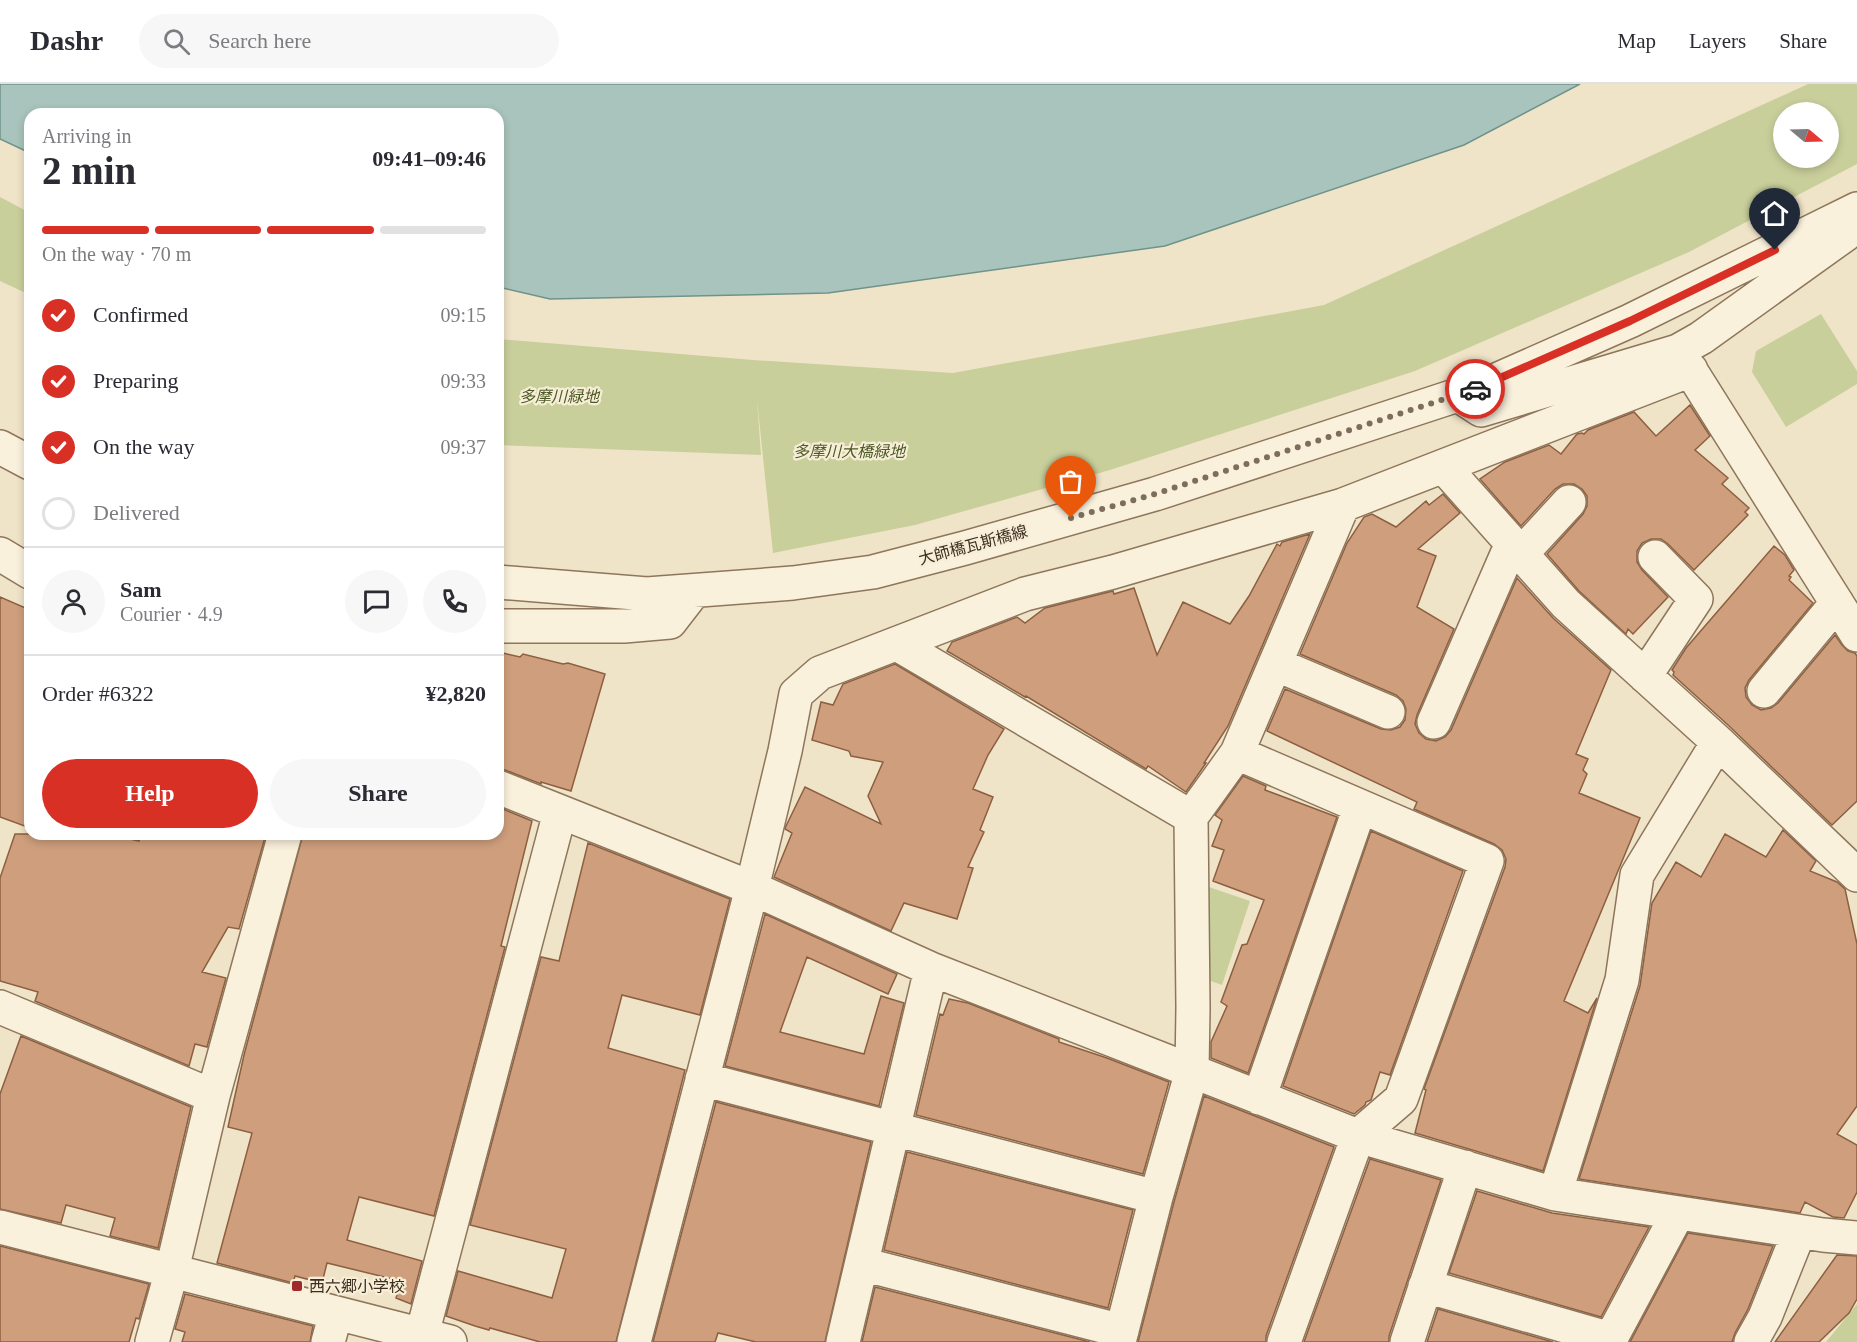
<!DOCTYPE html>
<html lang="en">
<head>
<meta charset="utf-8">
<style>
  body { margin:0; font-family:"Times New Roman","Noto Sans JP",serif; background:#f7f7f7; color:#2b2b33; height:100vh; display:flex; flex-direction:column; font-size:22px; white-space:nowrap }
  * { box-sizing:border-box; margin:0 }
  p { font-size:20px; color:#7c7c81 }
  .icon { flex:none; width:33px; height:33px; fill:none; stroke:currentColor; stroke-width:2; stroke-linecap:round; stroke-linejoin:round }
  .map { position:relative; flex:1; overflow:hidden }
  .sheet { position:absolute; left:24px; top:24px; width:480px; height:732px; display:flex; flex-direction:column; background:#fff; border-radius:18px; box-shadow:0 3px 9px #0003 }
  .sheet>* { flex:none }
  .needle { width:39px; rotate:109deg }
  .tools { position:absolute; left:1773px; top:18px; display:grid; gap:12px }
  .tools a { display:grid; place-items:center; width:66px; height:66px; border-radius:50%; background:#fff; box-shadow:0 3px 9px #0003; font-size:30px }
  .pin { position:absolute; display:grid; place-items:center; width:51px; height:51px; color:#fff; margin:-62px -26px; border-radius:50% 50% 50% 0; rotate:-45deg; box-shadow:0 0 6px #0007 }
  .pin .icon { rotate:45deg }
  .courier { position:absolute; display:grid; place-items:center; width:60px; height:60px; margin:-30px; border:4px solid #d93025; border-radius:50%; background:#fff; color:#222; box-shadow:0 2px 8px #0007 }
  .head em { font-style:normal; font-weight:700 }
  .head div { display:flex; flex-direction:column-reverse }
  .head { display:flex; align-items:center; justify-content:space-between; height:102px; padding:0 18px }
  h1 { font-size:39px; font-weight:700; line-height:45px }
  .bar { display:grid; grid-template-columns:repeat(4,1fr); gap:9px 6px; align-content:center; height:72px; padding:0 18px }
  .bar i { height:8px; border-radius:4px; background:#e1e1e2 }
  .bar .current { background:#d93025 }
  .bar p { grid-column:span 4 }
  .line { display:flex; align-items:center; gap:15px; padding:0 18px; border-top:2px solid #e1e1e2 }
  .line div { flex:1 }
  .round { display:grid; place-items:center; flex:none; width:63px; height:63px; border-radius:32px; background:#f7f7f7 }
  ol { padding:0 18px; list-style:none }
  li { display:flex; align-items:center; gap:18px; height:66px }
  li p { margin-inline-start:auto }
  li .icon { padding:6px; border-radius:50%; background:#d93025; color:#fff; stroke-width:4 }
  li:last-child { color:#7c7c81 }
  li i { width:33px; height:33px; border:3px solid #e1e1e2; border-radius:50% }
  .action { display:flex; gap:12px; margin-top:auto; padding:12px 18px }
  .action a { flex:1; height:69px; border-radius:36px; background:#d93025; color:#fff; font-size:24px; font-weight:700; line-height:69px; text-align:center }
  .action a+a { background:#f7f7f7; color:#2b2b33 }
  header { display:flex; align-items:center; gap:36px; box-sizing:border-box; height:84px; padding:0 30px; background:#fff; border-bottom:2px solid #e1e1e2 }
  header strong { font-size:28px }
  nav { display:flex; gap:33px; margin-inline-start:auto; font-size:21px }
  .search { width:420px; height:54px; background:#f7f7f7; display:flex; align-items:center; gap:15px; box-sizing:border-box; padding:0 21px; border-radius:33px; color:#7c7c81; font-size:22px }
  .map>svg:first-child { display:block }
</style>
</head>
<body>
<header>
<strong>Dashr</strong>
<div class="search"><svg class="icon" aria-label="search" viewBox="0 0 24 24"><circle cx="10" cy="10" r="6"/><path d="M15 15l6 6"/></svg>Search here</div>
<nav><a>Map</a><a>Layers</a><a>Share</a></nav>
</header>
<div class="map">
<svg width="1857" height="1258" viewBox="0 0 1857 1258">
  <rect width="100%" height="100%" fill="#f0e4c8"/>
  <path fill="#c9cf9b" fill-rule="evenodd" d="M 1808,0 L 1857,0 L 1857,80 L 1689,168 L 1415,287 L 1110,386 L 915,441 L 773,469 L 757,316 L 761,371 L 498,361 L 498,255 L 753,276 L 953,289 L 1324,221 ZM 1784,28 L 1828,28 L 1828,74 L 1784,74 Z
    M 0,113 L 30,129 L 30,211 L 0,197 Z
    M 1821,230 L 1857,287 L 1857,300 L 1786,343 L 1752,288 L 1756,267 Z
    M 1206,802 L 1250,817 L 1222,901 L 1208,896 Z
    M 1857,1220 L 1857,1258 L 1826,1258 Z"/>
  <path fill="#a9c4bc" stroke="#6f938a" stroke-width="1.5" d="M 0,0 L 1580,0 L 1464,61 L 1165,162 L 828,209 L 550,215 L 498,203 L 498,30 L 30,30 L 30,69 L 0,55 Z"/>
  <path fill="#cf9f7d" stroke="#8d5f41" stroke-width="1.5" d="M 1690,321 L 1710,352 L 1695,366 L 1728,394 L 1722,400 L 1749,424 L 1745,428 L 1748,431 L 1694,486 L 1668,460 L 1661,455 L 1651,455 L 1642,459 L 1637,467 L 1637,478 L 1642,486 L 1668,513 L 1633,550 L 1628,545 L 1626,550 L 1579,507 L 1547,470 L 1583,430 L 1587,422 L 1587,412 L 1582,405 L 1574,400 L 1563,400 L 1555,405 L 1521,442 L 1480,395 L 1505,378 L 1549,361 L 1561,370 L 1577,350 L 1582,349 L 1584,350 L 1588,346 L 1634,328 L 1656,352 Z
    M 1443,410 L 1460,429 L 1418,465 L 1436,472 L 1417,523 L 1454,545 L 1417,631 L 1415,640 L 1419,649 L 1426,655 L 1436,657 L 1445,653 L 1451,646 L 1517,494 L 1553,534 L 1611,586 L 1576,670 L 1588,675 L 1583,686 L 1587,690 L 1579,709 L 1640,734 L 1564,917 L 1588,929 L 1597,914 L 1543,1087 L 1415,1049 L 1426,1006 L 1424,1005 L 1505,783 L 1506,775 L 1502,766 L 1494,760 L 1414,725 L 1417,718 L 1267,647 L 1285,605 L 1381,645 L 1391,646 L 1400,643 L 1405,636 L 1406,625 L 1403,617 L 1396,611 L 1300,570 L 1347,459 L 1364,433 L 1372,430 L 1396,443 L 1426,417 L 1429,421 Z
    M 1310,450 L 1228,642 L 1204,679 L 1206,679 L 1186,708 L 1148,682 L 1146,685 L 1026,612 L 1025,613 L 947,567 L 952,558 L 1017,533 L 1025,539 L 1045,524 L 1113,507 L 1114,510 L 1134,504 L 1157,571 L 1183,518 L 1230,540 L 1249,512 L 1277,460 L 1280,462 L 1282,458 Z
    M 1774,462 L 1785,471 L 1794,486 L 1789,492 L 1791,493 L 1789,496 L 1813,519 L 1749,596 L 1745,604 L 1746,613 L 1752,621 L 1761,626 L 1771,624 L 1778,619 L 1835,551 L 1842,561 L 1848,567 L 1855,569 L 1857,572 L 1857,717 L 1832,741 L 1728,641 L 1673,591 L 1674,588 L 1672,586 L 1686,564 Z
    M 0,513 L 30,526 L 30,744 L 0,733 Z
    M 503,569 L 520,573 L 523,570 L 563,580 L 568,579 L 605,590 L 571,707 L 541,698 L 541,700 L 505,686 L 498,685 L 498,595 Z
    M 895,580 L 1004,645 L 988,671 L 973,705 L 993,713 L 980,746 L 984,748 L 968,783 L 973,784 L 957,835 L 904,819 L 891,847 L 774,793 L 792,749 L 785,745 L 786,742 L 805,703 L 881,740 L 868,712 L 883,678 L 851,672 L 849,667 L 812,656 L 821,618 L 833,621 L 843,600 Z
    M 1243,692 L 1266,702 L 1265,706 L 1337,733 L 1248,989 L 1211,974 L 1211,958 L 1227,922 L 1221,918 L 1242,861 L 1247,860 L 1264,816 L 1213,797 L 1224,766 L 1212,762 L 1222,736 L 1215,731 Z
    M 498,723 L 532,737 L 501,862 L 505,863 L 434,1132 L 359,1113 L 347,1156 L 422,1177 L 411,1220 L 396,1214 L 401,1197 L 327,1179 L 322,1199 L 295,1192 L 293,1199 L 217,1179 L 252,1049 L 228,1043 L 244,971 L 303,750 L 498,750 Z
    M 1783,746 L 1816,777 L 1810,787 L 1837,798 L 1845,805 L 1857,860 L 1857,1022 L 1837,1050 L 1857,1061 L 1857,1108 L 1844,1134 L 1833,1133 L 1805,1118 L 1800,1129 L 1579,1095 L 1640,902 L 1652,819 L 1676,778 L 1701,793 L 1725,750 L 1766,773 Z
    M 1371,747 L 1463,787 L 1390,991 L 1380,988 L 1371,1016 L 1366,1018 L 1365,1021 L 1354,1030 L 1283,1002 Z
    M 15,750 L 109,750 L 139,757 L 141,750 L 266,750 L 239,845 L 228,843 L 202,888 L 226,894 L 207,963 L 195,960 L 189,982 L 35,917 L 38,908 L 0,897 L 0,794 Z
    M 588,759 L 730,815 L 700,931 L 622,911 L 608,964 L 685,986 L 616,1258 L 540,1258 L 490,1244 L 489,1246 L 475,1242 L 446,1232 L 458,1187 L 552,1214 L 566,1165 L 470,1141 L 541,873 L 559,877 Z
    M 765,830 L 897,890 L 888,910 L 807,873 L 780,948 L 864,970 L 881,912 L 904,919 L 879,1022 L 725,982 Z
    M 949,915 L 968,919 L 1059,955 L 1059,958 L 1107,974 L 1169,998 L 1143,1090 L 916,1031 L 940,930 L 943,931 Z
    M 21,952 L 191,1023 L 158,1164 L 110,1152 L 115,1134 L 66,1121 L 61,1139 L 0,1125 L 0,1010 Z
    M 1204,1012 L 1334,1063 L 1266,1252 L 1266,1258 L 1138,1258 L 1174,1118 Z
    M 716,1018 L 871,1058 L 825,1258 L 756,1258 L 718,1249 L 715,1258 L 653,1258 Z
    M 907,1068 L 1133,1126 L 1108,1224 L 884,1166 Z
    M 1370,1075 L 1441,1096 L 1389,1252 L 1389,1258 L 1304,1258 Z
    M 1477,1107 L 1552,1129 L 1649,1143 L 1601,1233 L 1449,1189 Z
    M 1688,1149 L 1773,1162 L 1748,1225 L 1735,1249 L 1732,1258 L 1630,1258 Z
    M 0,1162 L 149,1200 L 139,1235 L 136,1234 L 129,1258 L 0,1258 Z
    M 1837,1171 L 1857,1172 L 1857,1215 L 1849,1229 L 1819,1258 L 1775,1258 Z
    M 875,1203 L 1090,1258 L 862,1258 Z
    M 185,1210 L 313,1242 L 310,1258 L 182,1258 L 185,1248 L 175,1245 Z
    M 1438,1225 L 1553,1258 L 1427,1258 Z"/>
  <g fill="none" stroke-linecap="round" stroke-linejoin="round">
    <defs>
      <path id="minor" d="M 1679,268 L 1857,551
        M 1458,311 L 1481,326 L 1678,267 L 1701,254 L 1846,150
        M 0,363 L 30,379
        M 1444,383 L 1566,520 L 1718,658 L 1857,791
        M 0,470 L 30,488
        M 1521,470 L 1569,418
        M 498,498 L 647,510 L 793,499 L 873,488 L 965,464 L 1155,410 L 1476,305 L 1630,237 L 1857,125
        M 498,542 L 624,542 L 670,538 L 694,507
        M 897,560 L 1191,733
        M 1275,580 L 1388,628
        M 1645,592 L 1696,515 L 1655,473
        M 1764,607 L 1837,519
        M 1434,638 L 1512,459
        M 1237,669 L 1487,777 L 1401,1015 L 1358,1052 L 1284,1258
        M 498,703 L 752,804 L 931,885 L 1358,1052 L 1555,1110 L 1823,1151 L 1857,1154
        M 0,923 L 213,1012
        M 702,995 L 1156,1113
        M 1259,1014 L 1360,723
        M 1555,1110 L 1622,896 L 1637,791 L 1718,658
        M 0,1143 L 450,1258
        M 862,1180 L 1122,1247
        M 1425,1202 L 1611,1255
        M 152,1258 L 172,1186 L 213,1012 L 285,750
        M 328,1258 L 336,1229
        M 420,1258 L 560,728
        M 634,1258 L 752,804 L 785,667 L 796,610 L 820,589 L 1025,510 L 1113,488 L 1343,421 L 1691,286
        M 843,1258 L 931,885
        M 1119,1258 L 1156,1113 L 1192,987 L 1193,924 L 1191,733 L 1237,669 L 1343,421
        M 1407,1258 L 1465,1083
        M 1609,1258 L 1678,1129
        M 1751,1258 L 1765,1233 L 1799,1148"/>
    </defs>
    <use href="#minor" stroke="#8d765c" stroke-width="36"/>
    <use href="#minor" stroke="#faf1dc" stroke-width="33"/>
  </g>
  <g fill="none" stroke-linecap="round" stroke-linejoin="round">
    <path stroke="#7c6e5b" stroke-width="6" stroke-dasharray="0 10.8" d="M 1071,434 L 1155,410 L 1475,305"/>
    <path stroke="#d93025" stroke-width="8" d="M 1475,305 L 1630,237 L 1775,166"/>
  </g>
  <rect fill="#9e2a2b" stroke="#f7eed8" stroke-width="2" x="291" y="1196" width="12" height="12" rx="3"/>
  <g text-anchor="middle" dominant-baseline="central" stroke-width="4.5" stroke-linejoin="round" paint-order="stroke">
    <g font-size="16" font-style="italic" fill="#4d5a26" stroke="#f7eed8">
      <text x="559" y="312">多摩川緑地</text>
      <text x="849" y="367">多摩川大橋緑地</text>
    </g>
    <g font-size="16" fill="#3d2e20" stroke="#f7eed8">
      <text transform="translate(973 461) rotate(-15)">大師橋瓦斯橋線</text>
    </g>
    <g font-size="16" fill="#3d2e20" stroke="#f7eed8" text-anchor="start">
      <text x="309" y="1202">西六郷小学校</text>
    </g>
  </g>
</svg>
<div class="tools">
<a><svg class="needle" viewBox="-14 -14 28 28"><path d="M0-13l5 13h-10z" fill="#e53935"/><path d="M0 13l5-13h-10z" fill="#7c7c81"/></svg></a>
</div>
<div class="pin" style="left:1071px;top:434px;background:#ea580c"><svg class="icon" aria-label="bag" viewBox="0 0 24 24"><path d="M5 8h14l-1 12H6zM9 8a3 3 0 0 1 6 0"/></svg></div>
<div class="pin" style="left:1775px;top:166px;background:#1f2937"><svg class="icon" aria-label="home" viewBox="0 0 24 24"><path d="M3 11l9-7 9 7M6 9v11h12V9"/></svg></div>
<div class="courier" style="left:1475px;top:305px"><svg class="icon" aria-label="car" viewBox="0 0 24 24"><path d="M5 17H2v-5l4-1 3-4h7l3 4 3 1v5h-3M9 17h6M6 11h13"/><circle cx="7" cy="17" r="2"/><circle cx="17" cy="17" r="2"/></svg></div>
<section class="sheet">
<div class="head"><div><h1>2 min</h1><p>Arriving in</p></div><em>09:41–09:46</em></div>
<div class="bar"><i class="current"></i><i class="current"></i><i class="current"></i><i></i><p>On the way · 70 m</p></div>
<ol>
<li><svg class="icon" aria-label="check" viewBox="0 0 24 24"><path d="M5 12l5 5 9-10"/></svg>Confirmed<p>09:15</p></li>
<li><svg class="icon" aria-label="check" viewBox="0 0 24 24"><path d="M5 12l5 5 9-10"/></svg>Preparing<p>09:33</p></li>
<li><svg class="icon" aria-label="check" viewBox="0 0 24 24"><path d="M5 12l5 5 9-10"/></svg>On the way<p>09:37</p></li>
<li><i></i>Delivered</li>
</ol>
<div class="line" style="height:108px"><a class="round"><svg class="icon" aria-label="person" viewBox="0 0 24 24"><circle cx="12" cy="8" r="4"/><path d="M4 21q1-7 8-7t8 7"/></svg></a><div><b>Sam</b><p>Courier · 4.9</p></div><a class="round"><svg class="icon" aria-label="chat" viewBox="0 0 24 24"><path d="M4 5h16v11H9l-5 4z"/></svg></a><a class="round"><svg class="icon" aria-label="phone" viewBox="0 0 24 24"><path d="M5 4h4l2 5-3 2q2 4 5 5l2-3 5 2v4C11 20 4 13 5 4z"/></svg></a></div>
<div class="line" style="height:78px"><div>Order #6322</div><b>¥2,820</b></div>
<div class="action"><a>Help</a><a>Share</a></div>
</section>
</div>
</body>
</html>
